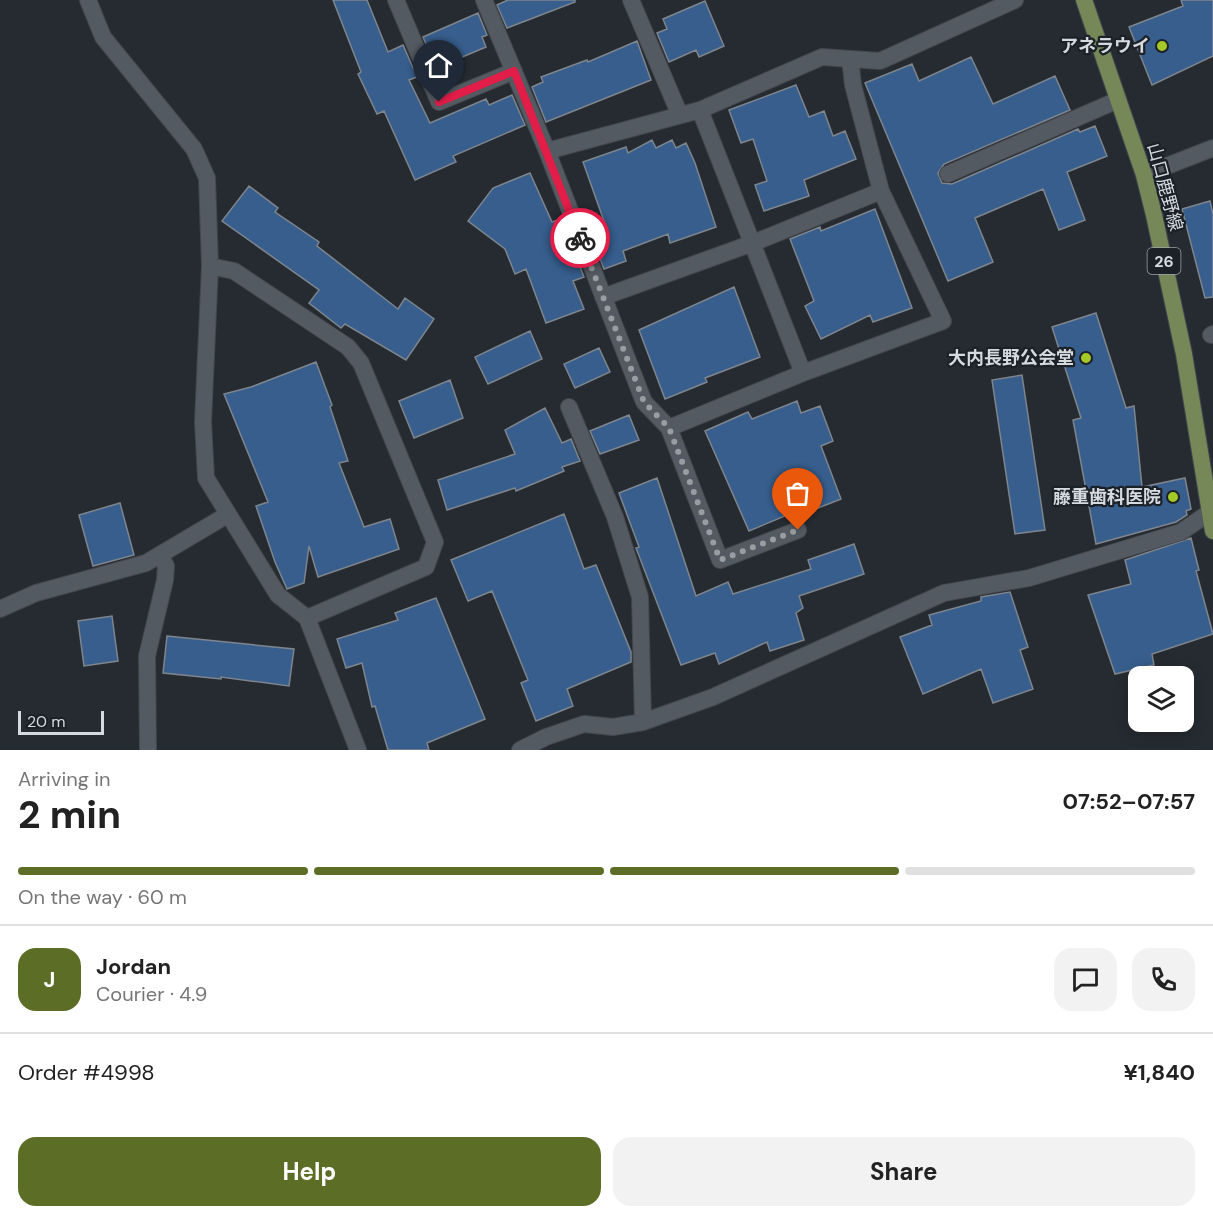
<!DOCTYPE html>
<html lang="en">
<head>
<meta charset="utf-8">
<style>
  body { margin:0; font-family:"DM Sans","Noto Sans JP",sans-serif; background:#f2f2f2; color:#222; height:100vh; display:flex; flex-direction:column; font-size:22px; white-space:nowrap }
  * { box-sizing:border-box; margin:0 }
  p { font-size:20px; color:#767676 }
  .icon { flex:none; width:33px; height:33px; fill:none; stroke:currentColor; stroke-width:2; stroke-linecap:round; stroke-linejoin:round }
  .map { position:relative; height:750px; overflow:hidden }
  .drawer { display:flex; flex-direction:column; background:#fff; flex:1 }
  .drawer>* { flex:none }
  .buttons { position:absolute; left:1128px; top:666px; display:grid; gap:12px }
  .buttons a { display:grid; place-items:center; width:66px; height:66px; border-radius:12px; background:#fff; box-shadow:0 3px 15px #0003; font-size:30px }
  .scale { position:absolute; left:18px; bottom:15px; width:86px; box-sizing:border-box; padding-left:6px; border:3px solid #d6dade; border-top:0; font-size:16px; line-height:21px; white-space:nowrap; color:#d6dade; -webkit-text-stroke:4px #1c2128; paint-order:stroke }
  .pin { position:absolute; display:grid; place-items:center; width:51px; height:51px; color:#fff; margin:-62px -26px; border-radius:50% 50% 50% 0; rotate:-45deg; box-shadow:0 0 6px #0007 }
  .pin .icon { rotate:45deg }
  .courier { position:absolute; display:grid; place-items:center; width:60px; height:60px; margin:-30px; border:4px solid #e11d48; border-radius:50%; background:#fff; color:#222; box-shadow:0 2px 8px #0007 }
  .headline em { font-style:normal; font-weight:700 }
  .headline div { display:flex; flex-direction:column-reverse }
  .headline { display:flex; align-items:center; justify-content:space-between; height:102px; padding:0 18px }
  h1 { font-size:39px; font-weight:700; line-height:45px }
  .bar { display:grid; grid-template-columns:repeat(4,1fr); gap:9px 6px; align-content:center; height:72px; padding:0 18px }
  .bar i { height:8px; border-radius:4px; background:#e0e0e0 }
  .bar .current { background:#5c6d25 }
  .bar p { grid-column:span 4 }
  .line { display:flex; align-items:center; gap:15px; padding:0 18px; border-top:2px solid #e0e0e0 }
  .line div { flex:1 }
  .round { display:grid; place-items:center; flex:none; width:63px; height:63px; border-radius:18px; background:#f2f2f2 }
  .button { display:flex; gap:12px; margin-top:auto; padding:12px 18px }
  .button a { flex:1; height:69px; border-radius:18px; background:#5c6d25; color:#fff; font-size:24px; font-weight:700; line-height:69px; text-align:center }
  .button a+a { background:#f2f2f2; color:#222 }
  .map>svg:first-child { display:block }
</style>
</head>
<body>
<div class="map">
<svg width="1213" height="750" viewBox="0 0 1213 750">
  <rect width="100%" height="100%" fill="#262b32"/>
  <path fill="#375e8d" stroke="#7e858d" stroke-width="1.5" d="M 333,0 L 367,0 L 388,52 L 403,45 L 417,77 L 409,80 L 430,123 L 486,99 L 489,105 L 512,95 L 525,125 L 453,156 L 456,162 L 415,180 L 384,111 L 377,114 L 358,74 L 361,72 Z
    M 508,0 L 575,0 L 575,2 L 507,28 L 497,5 Z
    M 1181,0 L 1213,0 L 1213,56 L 1152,85 L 1129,27 L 1183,6 Z
    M 705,1 L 724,46 L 699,57 L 696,50 L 669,62 L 657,33 L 667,29 L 663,19 Z
    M 478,13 L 487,35 L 482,37 L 486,47 L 436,68 L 423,37 Z
    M 637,41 L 651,80 L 546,122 L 532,87 L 543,82 L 541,77 L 587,60 L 588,62 Z
    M 971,57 L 993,104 L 1055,76 L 1070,110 L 944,164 L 938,173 L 942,183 L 952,184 L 1078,129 L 1080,132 L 1095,126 L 1107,156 L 1067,172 L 1085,220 L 1059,230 L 1043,189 L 975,218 L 993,262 L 948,281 L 865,83 L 912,64 L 919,81 Z
    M 796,85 L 809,117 L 824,111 L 833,136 L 845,131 L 856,159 L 804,180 L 809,196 L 764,211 L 755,185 L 767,181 L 753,139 L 741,143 L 729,110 Z
    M 652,140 L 656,148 L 672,140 L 676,148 L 686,143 L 695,163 L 716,227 L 670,243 L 668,234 L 623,251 L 626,261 L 604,269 L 589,230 L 605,224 L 583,162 L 626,147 L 628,153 Z
    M 530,173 L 552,222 L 558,220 L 566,239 L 569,238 L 584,277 L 573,281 L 584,309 L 546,323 L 526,269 L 515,274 L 505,249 L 468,221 L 493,188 Z
    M 249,186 L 278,208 L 275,212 L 319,242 L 317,246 L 398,309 L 405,298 L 434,319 L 406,360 L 345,324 L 341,328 L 309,303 L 319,290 L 222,221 Z
    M 1210,201 L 1213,214 L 1213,297 L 1205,298 L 1182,209 Z
    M 875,209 L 912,308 L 873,322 L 870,315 L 821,339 L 805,306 L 814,301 L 790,239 L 820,227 L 821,231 Z
    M 734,287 L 760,357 L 705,378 L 707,382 L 665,399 L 639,330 Z
    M 1096,313 L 1126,408 L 1134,406 L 1142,487 L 1185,478 L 1191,509 L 1186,511 L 1187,515 L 1176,522 L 1096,544 L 1073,420 L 1081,418 L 1052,327 Z
    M 530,331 L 542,359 L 488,384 L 475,357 Z
    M 599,348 L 610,372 L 575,388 L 564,364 Z
    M 316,362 L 332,405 L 330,407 L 348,461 L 339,463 L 364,527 L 390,519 L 399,549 L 318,577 L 309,546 L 304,583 L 287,589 L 275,562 L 256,506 L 268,502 L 224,394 L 251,387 Z
    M 1022,375 L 1045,530 L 1015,534 L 992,380 Z
    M 450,380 L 463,418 L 414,438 L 399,401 Z
    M 797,401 L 801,413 L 820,406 L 833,441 L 821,446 L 841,499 L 813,510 L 811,505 L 749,531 L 705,431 L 748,412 L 752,419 Z
    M 545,408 L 562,443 L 571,439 L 580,461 L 562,467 L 564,471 L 516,491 L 515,488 L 447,510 L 438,480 L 515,454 L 505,430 Z
    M 629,415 L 639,440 L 600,454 L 590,431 Z
    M 657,478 L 696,596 L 728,582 L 733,594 L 811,569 L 808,560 L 854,544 L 864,574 L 799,596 L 803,608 L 796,613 L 804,640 L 770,651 L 767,642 L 719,664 L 715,653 L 681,665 L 636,548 L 639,547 L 619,493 Z
    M 120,503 L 134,555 L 93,566 L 79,515 Z
    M 564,514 L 584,569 L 596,565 L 631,652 L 631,662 L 567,689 L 573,706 L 536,721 L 521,683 L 528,680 L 492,591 L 468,601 L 451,560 Z
    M 1191,538 L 1199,570 L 1196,571 L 1213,634 L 1152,654 L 1154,665 L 1115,674 L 1088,595 L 1131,584 L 1125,560 Z
    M 1010,592 L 1028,647 L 1020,650 L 1033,689 L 993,703 L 981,669 L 923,694 L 900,637 L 932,625 L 929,615 L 981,601 L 981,597 Z
    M 436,598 L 485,719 L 427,743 L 429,750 L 388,750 L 375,706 L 372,707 L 362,663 L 346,668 L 337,639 L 398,620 L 395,613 Z
    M 112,616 L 118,661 L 84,666 L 78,621 Z
    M 167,636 L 294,649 L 289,686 L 221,677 L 221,679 L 163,673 Z"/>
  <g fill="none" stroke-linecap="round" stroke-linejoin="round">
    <defs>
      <path id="minor" d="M 88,0 L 103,37 L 194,149 L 207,178 L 210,266 L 203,422 L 206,478 L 278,595 L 307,618 L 358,750
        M 396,0 L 439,102 L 514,71
        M 484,0 L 547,151 L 700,110 L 822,57 L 880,61 L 1015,0
        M 631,0 L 679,113
        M 850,59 L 853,85 L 881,191
        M 547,151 L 644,402 L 669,428 L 803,373 L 700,110
        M 948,174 L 1118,100
        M 1144,175 L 1213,148
        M 210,266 L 234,271 L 348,347 L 361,363 L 435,542 L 426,567 L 307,618
        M 603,297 L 753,243 L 881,191 L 943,321 L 803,373
        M 1211,335 L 1213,334
        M 569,407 L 615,517 L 640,597 L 643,722
        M 669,428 L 720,560 L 798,530
        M 0,609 L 36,593 L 146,563 L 227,515
        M 148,750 L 147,656 L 165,580 L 166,566 L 160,555
        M 520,750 L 546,737 L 584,724 L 613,727 L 643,722 L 713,697 L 944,593 L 1029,578 L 1181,532 L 1213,510"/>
      <path id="primary" d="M 1084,0 L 1144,175 L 1154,215 L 1184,354 L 1213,531"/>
    </defs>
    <use href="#minor" stroke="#43474d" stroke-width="18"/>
    <use href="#primary" stroke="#43474d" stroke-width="18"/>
    <use href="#minor" stroke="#545a62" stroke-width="16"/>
    <use href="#primary" stroke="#768858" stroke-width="16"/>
  </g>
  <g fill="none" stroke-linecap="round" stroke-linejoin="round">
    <path stroke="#989da2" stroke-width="6" stroke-dasharray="0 10.8" d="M 580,238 L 644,402 L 669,428 L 720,560 L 798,530"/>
    <path stroke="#e11d48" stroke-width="8" d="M 439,102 L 514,71 L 580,238"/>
  </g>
  <g fill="#a2c928" stroke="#1c2128" stroke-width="2">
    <circle cx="1162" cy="46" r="6"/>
    <circle cx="1086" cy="358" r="6"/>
    <circle cx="1173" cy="497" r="6"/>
  </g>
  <g text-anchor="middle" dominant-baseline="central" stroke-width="4.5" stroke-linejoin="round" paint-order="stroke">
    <rect fill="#1c2128" stroke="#9ea2a7" stroke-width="1.5" x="1147.5" y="248" width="33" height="26" rx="4.5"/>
    <g font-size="16" font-weight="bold" fill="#d6dade">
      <text x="1164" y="261">26</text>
    </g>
    <g font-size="18" font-weight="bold" fill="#d6dade" stroke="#1c2128" text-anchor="end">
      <text x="1150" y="46">アネラウイ</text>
      <text x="1074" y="358">大内長野公会堂</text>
      <text x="1161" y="497">藤重歯科医院</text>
    </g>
    <g font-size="18" fill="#d6dade" stroke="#1c2128">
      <text transform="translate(1165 187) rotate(75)">山口鹿野線</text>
    </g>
  </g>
</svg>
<div class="buttons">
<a><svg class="icon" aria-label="layers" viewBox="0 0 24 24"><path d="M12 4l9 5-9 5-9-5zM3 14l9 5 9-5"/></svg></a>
</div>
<div class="scale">20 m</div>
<div class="pin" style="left:798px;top:530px;background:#ea580c"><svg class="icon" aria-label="bag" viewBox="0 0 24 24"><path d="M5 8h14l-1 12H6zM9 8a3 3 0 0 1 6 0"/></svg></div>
<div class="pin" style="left:439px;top:102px;background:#1f2937"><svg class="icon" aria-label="home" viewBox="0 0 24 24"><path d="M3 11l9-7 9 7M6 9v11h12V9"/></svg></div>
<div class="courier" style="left:580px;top:238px"><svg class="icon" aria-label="bike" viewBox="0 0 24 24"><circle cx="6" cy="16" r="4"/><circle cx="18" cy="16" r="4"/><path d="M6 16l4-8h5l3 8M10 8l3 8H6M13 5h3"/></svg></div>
</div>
<section class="drawer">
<div class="headline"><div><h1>2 min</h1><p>Arriving in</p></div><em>07:52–07:57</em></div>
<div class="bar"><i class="current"></i><i class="current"></i><i class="current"></i><i></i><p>On the way · 60 m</p></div>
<div class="line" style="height:108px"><b class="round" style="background:#5c6d25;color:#fff">J</b><div><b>Jordan</b><p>Courier · 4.9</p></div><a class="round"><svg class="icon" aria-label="chat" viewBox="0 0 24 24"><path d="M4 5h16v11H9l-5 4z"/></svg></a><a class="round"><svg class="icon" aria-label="phone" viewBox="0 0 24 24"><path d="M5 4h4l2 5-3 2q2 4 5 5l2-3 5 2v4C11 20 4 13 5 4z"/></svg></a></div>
<div class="line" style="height:78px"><div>Order #4998</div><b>¥1,840</b></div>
<div class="button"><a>Help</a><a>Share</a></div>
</section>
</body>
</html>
